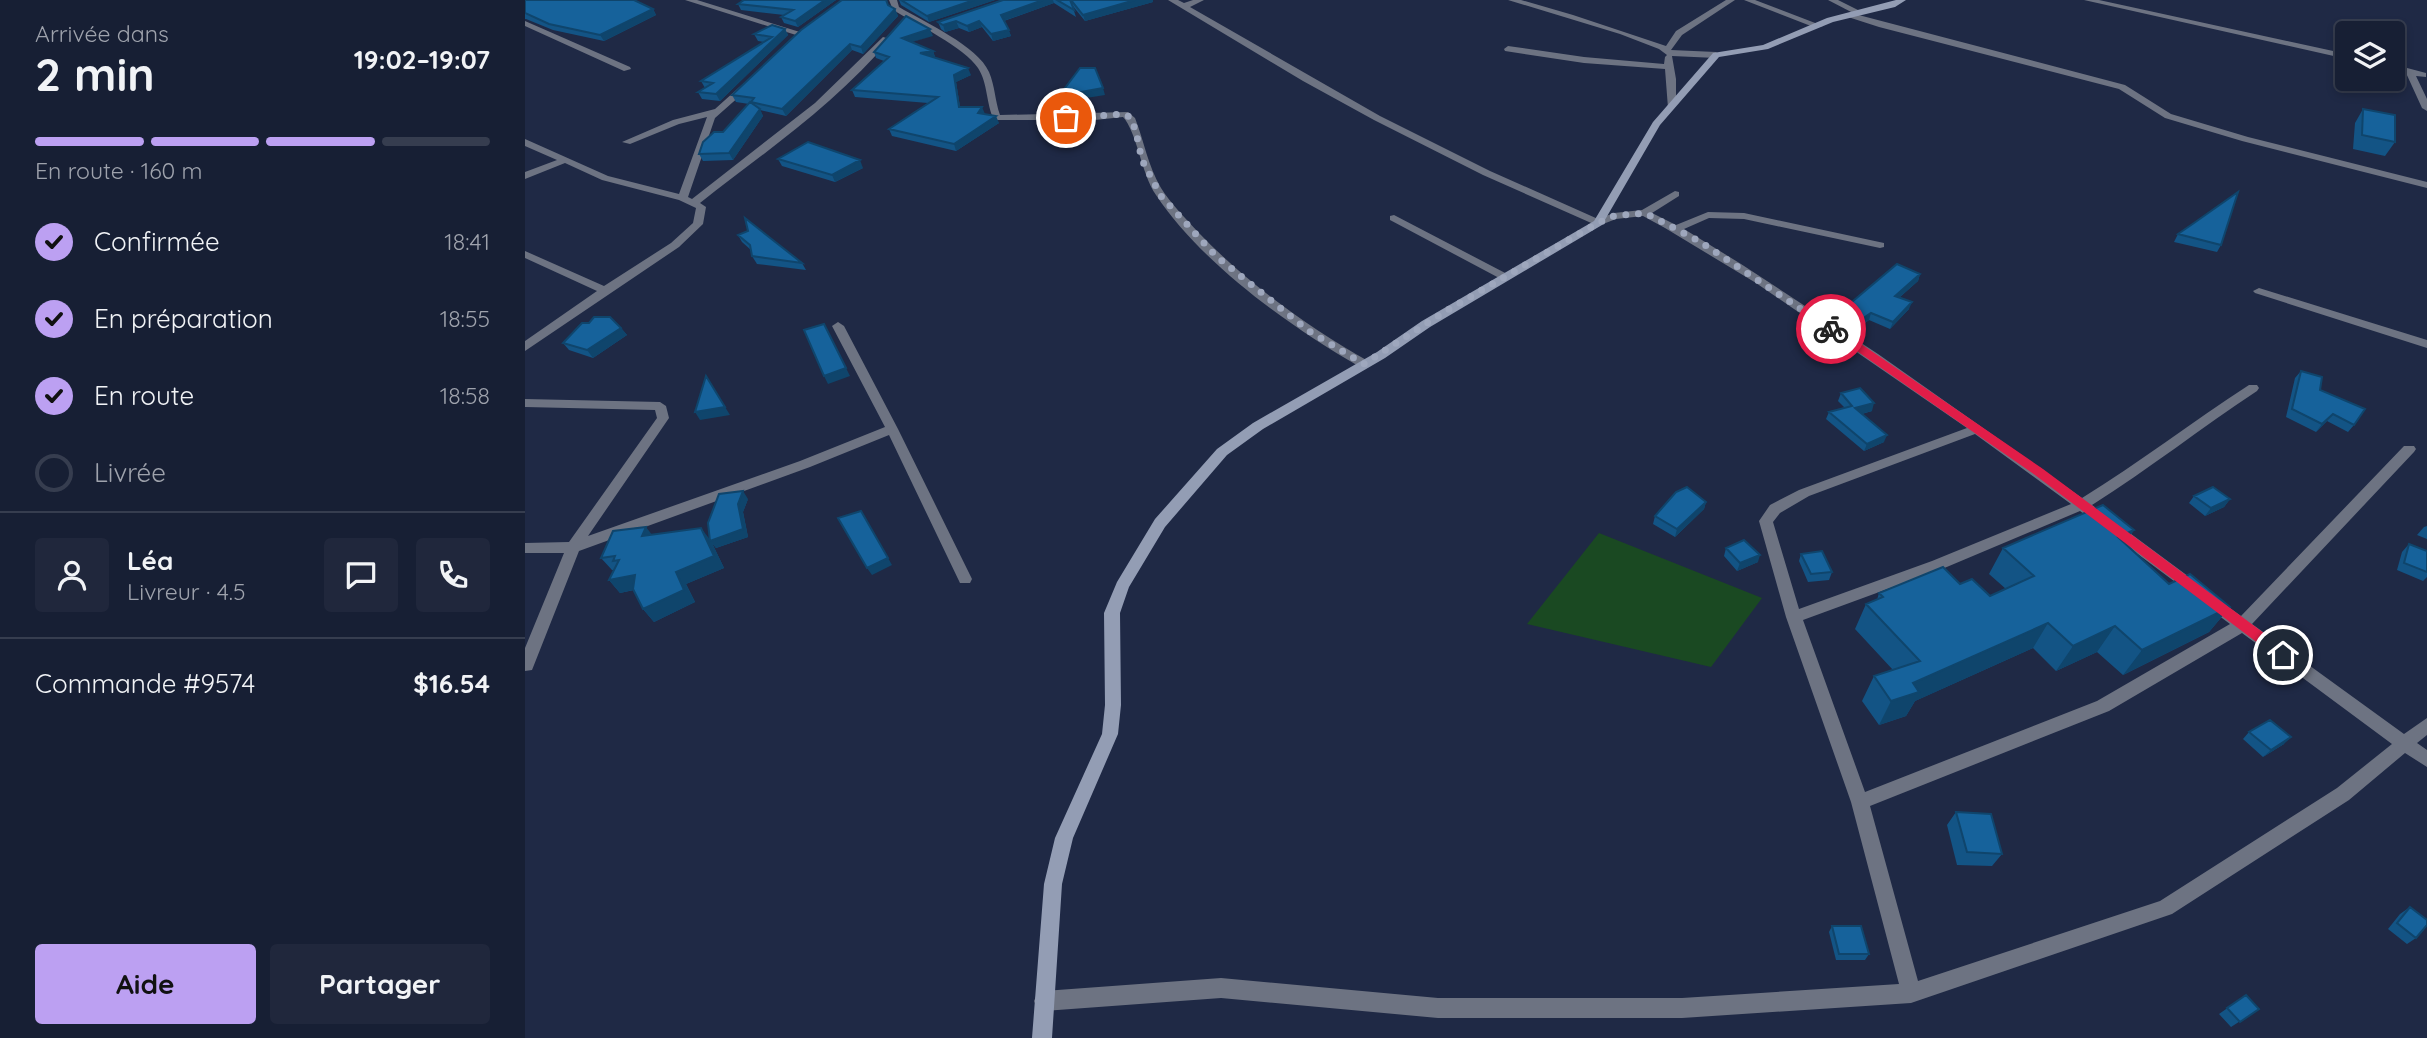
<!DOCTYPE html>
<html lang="fr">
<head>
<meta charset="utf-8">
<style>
  body { margin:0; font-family:Quicksand,sans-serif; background:#20273c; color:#f1f3f6; height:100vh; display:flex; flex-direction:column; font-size:26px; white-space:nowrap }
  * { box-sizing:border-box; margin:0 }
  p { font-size:23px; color:#9ea2ac }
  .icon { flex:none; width:38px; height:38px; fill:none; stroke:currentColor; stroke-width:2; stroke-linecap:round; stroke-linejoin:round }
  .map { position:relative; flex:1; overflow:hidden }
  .side { display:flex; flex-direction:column; background:#171f34; width:525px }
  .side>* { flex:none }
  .buttons { position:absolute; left:1810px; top:21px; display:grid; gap:14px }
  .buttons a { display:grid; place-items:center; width:70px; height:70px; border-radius:7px; background:#171f34; box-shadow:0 4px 10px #0003,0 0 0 2px #363d4f; font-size:35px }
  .pin { position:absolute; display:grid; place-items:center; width:60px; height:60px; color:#fff; margin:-30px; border:4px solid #fff; border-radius:50%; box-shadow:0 2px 7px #0007 }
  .courier { position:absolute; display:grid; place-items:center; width:70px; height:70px; margin:-35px; border:5px solid #e11d48; border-radius:50%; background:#fff; color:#222; box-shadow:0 2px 9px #0007 }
  .headline em { font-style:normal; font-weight:700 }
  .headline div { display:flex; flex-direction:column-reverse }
  .headline { display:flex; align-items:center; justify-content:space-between; height:119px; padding:0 35px }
  h1 { font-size:46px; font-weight:700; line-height:52px }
  .bar { display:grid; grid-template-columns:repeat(4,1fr); gap:10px 7px; align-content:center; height:84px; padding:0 35px }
  .bar i { height:9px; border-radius:5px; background:#363d4f }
  .bar .current { background:#bca0f2 }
  .bar p { grid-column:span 4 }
  .line { display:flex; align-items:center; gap:18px; padding:0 35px; border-top:2px solid #363d4f }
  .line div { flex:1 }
  .round { display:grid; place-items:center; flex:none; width:74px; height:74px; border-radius:7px; background:#20273c }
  ol { padding:0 35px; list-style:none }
  li { display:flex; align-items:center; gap:21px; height:77px }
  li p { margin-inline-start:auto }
  li .icon { padding:7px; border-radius:50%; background:#bca0f2; color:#111; stroke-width:4 }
  li:last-child { color:#9ea2ac }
  li i { width:38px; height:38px; border:4px solid #363d4f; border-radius:50% }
  .cta { display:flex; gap:14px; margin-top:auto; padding:14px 35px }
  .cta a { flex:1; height:80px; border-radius:7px; background:#bca0f2; color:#111; font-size:28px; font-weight:700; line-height:80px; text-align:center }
  .cta a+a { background:#20273c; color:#f1f3f6 }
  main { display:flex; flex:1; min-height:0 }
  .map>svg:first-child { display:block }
</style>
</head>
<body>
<main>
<section class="side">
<div class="headline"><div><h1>2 min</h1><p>Arrivée dans</p></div><em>19:02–19:07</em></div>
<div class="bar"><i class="current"></i><i class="current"></i><i class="current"></i><i></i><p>En route · 160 m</p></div>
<ol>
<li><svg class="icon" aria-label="check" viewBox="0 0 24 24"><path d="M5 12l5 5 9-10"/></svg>Confirmée<p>18:41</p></li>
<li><svg class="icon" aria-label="check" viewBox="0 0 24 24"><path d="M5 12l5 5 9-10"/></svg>En préparation<p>18:55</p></li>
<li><svg class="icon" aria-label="check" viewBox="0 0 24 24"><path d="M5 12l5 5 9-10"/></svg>En route<p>18:58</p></li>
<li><i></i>Livrée</li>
</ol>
<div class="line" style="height:126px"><a class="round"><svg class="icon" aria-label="person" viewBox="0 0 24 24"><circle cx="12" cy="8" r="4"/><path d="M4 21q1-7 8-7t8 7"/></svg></a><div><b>Léa</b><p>Livreur · 4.5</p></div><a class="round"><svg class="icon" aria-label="chat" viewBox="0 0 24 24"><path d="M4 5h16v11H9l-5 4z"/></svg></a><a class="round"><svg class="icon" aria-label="phone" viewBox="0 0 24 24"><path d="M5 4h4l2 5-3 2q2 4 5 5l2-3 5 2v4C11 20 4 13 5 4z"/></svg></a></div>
<div class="line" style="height:91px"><div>Commande #9574</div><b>$16.54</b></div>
<div class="cta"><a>Aide</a><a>Partager</a></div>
</section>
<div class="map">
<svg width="1902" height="1038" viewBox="0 0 1902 1038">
  <rect width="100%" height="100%" fill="#1f2945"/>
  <path fill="#1a4922" d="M 1074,533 L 1237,598 L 1186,667 L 1002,624 Z"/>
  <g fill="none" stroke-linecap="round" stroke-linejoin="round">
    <path fill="#6d7382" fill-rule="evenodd" d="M 160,0 L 172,0 L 278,33 L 271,35 Z
      M 364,0 L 372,0 L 374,7 C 399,22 453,46 464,72 C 470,86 470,101 475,115 L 603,112 L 610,118 C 619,141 623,166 636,188 C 646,204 661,219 674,233 C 723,284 782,326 843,361 L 845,364 L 843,367 L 835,367 C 764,326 677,264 631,195 C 616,173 612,132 598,117 L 570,120 L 469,120 C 461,104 463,83 453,68 C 440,48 390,23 368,10 Z
      M 643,0 L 653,0 L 659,3 L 668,0 L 679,0 L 665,7 L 855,116 L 965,171 L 1073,219 L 1089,213 L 1117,210 L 1150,191 L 1154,192 L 1154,196 L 1127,213 L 1151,225 L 1183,212 L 1219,213 L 1359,243 L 1359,247 L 1355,248 L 1219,219 L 1184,218 L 1159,229 L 1216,264 L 1353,354 L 1557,498 C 1614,463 1667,422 1724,385 L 1732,385 L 1734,388 L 1732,391 C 1676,428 1624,469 1567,505 L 1675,585 L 1677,589 L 1675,593 L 1665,593 L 1555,511 L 1417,569 L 1278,620 L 1340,792 L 1572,701 L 1705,624 L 1681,606 L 1678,602 L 1681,598 L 1691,598 L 1716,616 L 1879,446 L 1889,446 L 1891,449 L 1889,452 L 1727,624 L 1879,734 L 1902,718 L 1902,735 L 1892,743 L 1902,750 L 1902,767 L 1880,753 L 1824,800 L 1647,914 L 1386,1003 L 1157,1018 L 913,1018 L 696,998 L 519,1011 L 512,1008 L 509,1001 L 512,994 L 519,991 L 696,978 L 913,998 L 1157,998 L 1374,984 L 1326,802 L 1261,617 L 1234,521 L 1245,505 L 1274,490 L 1442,428 L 1231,283 L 1140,228 L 1118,216 L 1091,219 L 1073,226 L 958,175 L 849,120 L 778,81 ZM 1450,434 L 1546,504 L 1407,561 L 1274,609 L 1248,522 L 1255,513 L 1284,496 ZM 1717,633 L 1867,744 L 1812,788 L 1635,901 L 1393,981 L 1345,806 L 1584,711 Z
      M 983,0 L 996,0 L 1048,15 L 1141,46 L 1151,31 L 1201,0 L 1210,0 L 1157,35 L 1146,50 L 1191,52 L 1195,55 L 1191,58 L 1147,56 L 1151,79 L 1151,106 L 1146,109 L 1143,108 L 1140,69 L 1059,63 L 980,51 L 979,49 L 983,46 L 1059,57 L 1139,64 L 1140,57 L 1142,55 L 1134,49 L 1095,34 Z
      M 1219,0 L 1230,0 L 1298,26 L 1291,28 Z
      M 1303,0 L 1313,0 L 1337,12 L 1330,14 Z
      M 1559,0 L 1574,0 L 1822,54 L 1822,59 Z
      M 1326,13 L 1600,85 L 1646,114 L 1723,137 L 1902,182 L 1902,188 L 1717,141 L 1640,118 L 1594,89 L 1354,27 L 1323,17 L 1322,15 Z
      M 0,21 L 105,67 L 106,69 L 99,71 L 0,26 Z
      M 358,37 L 365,39 C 312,103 240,152 175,203 L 181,207 L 178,224 L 154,247 L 0,351 L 0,341 L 72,291 L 0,258 L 0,251 L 79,286 L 146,243 L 168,223 L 171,208 L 154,200 L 77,180 L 40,163 L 0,179 L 0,172 L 32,160 L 0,146 L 0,139 L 83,176 L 154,194 L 182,117 L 154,124 L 105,144 L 97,142 L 148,120 L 190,109 L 219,83 L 225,83 L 225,87 L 190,118 L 163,197 L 167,199 L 290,103 Z
      M 1867,64 L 1901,73 L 1901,77 L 1891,76 L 1902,99 L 1902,111 L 1897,108 L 1881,73 L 1867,70 Z
      M 869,215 L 984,275 L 986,277 L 984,279 L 976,279 L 865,220 L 865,216 Z
      M 1734,288 L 1902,340 L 1902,348 L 1730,293 L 1728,291 Z
      M 313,322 L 319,326 L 373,429 L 447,579 L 445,583 L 435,583 L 364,435 L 285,467 L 54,551 L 9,665 L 7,670 L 0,671 L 0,648 L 39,553 L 0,553 L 0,543 L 44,542 L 132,418 L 130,410 L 0,407 L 0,399 L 135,402 L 141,406 L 144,418 L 63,536 L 275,461 L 360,427 L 307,326 Z"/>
    <path fill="#939db4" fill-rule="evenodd" d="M 1371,0 L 1381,0 L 1370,7 L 1308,22 L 1243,49 L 1194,57 L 1135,125 L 1077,225 L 905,327 L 860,358 L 738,429 L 702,455 L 640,527 L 604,587 L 595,613 L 596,705 L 593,734 L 548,838 L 537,884 L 527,1038 L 507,1038 L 519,884 L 530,838 L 577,734 L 580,705 L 579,613 L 592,582 L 630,519 L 692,449 L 728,423 L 852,352 L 897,321 L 1069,221 L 1128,122 L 1188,53 L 1238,45 L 1302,18 Z"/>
  </g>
  <path fill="#135485" d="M 0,0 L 128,9 L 131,15 L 79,41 L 28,30 L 1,19 L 0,19 Z
    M 219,0 L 311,0 L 273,27 L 259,23 L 256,17 L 259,15 L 216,10 L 213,4 Z
    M 317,0 L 362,0 L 363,5 L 370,9 L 373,16 L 338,54 L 327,50 L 261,116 L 235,110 L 238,116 L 208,160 L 178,161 L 174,154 L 198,132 L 224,104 L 211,102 L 207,95 Z
    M 374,0 L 470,0 L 404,22 L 376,5 Z
    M 478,0 L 628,0 L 628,2 L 560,21 L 547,5 L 551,17 L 529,3 L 479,21 L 486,36 L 468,41 L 457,27 L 444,32 L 434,28 L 420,32 L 416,29 L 413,22 Z
    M 260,29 L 263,35 L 195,101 L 177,99 L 173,92 L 180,88 L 176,81 L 239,42 L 233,41 L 229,34 Z
    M 408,36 L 387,42 L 408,51 L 410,57 L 409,58 L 446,75 L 431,82 L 435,107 L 460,114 L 474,123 L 431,151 L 367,136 L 364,129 L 403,103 L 330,97 L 327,90 L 359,61 L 351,58 L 349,52 Z
    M 1838,109 L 1870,142 L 1860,156 L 1828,149 L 1830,123 Z
    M 253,159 L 338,168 L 310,182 L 257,166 Z
    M 1653,234 L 1696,245 L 1692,252 L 1649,242 Z
    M 213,235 L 277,263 L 281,270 L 232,264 L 227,256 L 226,250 L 217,242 Z
    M 1395,274 L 1393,281 L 1375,297 L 1384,309 L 1365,329 L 1344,320 L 1332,329 L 1313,319 L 1315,312 Z
    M 96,328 L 102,335 L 68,358 L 44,350 L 38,343 Z
    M 1776,371 L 1829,425 L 1823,432 L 1802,421 L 1791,432 L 1761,417 L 1770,378 Z
    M 1316,393 L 1347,411 L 1337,414 L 1359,442 L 1339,451 L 1301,419 L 1304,412 L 1320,408 L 1313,401 Z
    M 1669,496 L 1705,499 L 1699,507 L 1680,516 L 1664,503 Z
    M 223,499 L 218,512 L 223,537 L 191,548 L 187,543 L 199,568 L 161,584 L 170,602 L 129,622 L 118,609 L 109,590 L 95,593 L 84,580 L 89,570 L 87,570 L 76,558 L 126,535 L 185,539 Z
    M 1181,502 L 1179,509 L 1150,537 L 1128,524 L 1130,516 Z
    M 1902,526 L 1902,539 L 1892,535 L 1899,527 Z
    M 1609,530 L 1600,543 L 1644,584 L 1705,607 L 1684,632 L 1598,675 L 1572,652 L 1531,671 L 1508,648 L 1390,701 L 1381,716 L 1354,725 L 1337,701 L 1349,676 L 1368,670 L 1330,629 L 1341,604 L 1352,600 L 1354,593 L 1435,584 L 1465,596 L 1481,589 L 1464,574 L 1478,548 Z
    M 1884,544 L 1902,551 L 1902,577 L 1898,581 L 1872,570 L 1877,552 Z
    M 1201,548 L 1233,562 L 1212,571 L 1199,556 Z
    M 1276,554 L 1307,572 L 1304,580 L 1283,582 L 1274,561 Z
    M 1724,732 L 1759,744 L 1738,757 L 1718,739 Z
    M 1431,812 L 1477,854 L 1467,866 L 1432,865 L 1422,825 Z
    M 1885,907 L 1891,938 L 1882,944 L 1863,929 L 1875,914 Z
    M 1307,926 L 1344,954 L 1340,960 L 1311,960 L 1304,932 Z
    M 1721,995 L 1734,1009 L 1706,1027 L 1694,1014 Z"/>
  <path fill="#0f456c" d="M 300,0 L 311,0 L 273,27 L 270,21 Z
    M 449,0 L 470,0 L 404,22 L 402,16 Z
    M 518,0 L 528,0 L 529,3 L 478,21 L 476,15 Z
    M 610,0 L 628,0 L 628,2 L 560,21 L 558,15 Z
    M 128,9 L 131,15 L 79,41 L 75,35 Z
    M 370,9 L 373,16 L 338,54 L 336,47 Z
    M 431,21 L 434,28 L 420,32 L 418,25 Z
    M 454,21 L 457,27 L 444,32 L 442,26 Z
    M 260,29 L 263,35 L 195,101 L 191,94 Z
    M 405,29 L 408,36 L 379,44 L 377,38 Z
    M 484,30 L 486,36 L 468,41 L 466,34 Z
    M 325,44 L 327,50 L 261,116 L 257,109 Z
    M 408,51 L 410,57 L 398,60 L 395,53 Z
    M 443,68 L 446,75 L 431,82 L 436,114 L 434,107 L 429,75 Z
    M 578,88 L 580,95 L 536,102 L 534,96 Z
    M 457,107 L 460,114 L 453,113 Z
    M 235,109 L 238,116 L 208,160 L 204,153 Z
    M 471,116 L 474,123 L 431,151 L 429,144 Z
    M 335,160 L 338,168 L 310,182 L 307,175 Z
    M 1395,274 L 1393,281 L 1368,303 L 1370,296 Z
    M 1387,302 L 1384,309 L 1365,329 L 1368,322 Z
    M 1346,313 L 1344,320 L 1332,329 L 1334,321 Z
    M 299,324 L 325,376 L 303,384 L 299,376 Z
    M 96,328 L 102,335 L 68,358 L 62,350 Z
    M 181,376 L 205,415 L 175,420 L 170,412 Z
    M 1349,403 L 1347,411 L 1328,416 L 1330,408 Z
    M 1808,414 L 1802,421 L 1791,432 L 1797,424 Z
    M 1362,435 L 1359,442 L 1339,451 L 1342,444 Z
    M 218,491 L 223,499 L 218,512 L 223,537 L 191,548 L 187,543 L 199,568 L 161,584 L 170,602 L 129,622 L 118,609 L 151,572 L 176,528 L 186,541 Z
    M 1705,499 L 1699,507 L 1680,516 L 1686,508 Z
    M 1181,502 L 1179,509 L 1150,537 L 1152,529 Z
    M 341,519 L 367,565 L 347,575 L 342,568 Z
    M 121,527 L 131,540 L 117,536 Z
    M 1609,530 L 1592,556 L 1593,537 Z
    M 1235,555 L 1233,562 L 1212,571 L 1215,563 Z
    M 110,575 L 121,587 L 95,593 L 84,580 Z
    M 1705,607 L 1684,632 L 1598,675 L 1617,650 Z
    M 1523,623 L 1508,648 L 1390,701 L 1381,716 L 1354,725 L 1366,701 L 1388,683 Z
    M 1590,626 L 1572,652 L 1531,671 L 1548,646 Z
    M 1766,737 L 1759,744 L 1738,757 L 1746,750 Z"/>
  <path fill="#16629b" stroke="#0f456c" stroke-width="2" d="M 0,0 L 109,0 L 128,9 L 75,35 L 24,24 L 0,13 Z
    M 219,0 L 300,0 L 270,21 L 256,17 L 268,10 L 213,4 Z
    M 317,0 L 361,0 L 363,5 L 370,9 L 336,47 L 325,44 L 257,109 L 226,102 L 229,98 L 207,95 L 276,30 Z
    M 376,0 L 449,0 L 402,16 Z
    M 478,0 L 518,0 L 476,15 L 484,30 L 466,34 L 454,21 L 442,26 L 431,21 L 418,25 L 413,22 Z
    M 532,0 L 545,0 L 549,10 Z
    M 546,0 L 610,0 L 558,15 Z
    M 381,16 L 405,29 L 377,38 L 408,51 L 395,53 L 443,68 L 429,75 L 434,107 L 457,107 L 453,113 L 471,116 L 429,144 L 364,129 L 413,97 L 327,90 L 364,57 L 349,52 Z
    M 247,25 L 260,29 L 191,94 L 173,92 L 188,83 L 176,81 L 247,37 L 229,34 Z
    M 555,68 L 570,68 L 578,88 L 534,96 Z
    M 225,102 L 235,109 L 204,153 L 174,154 L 178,142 L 189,132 L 198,132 Z
    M 1838,109 L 1870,115 L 1870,142 L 1837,135 Z
    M 283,142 L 335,160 L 307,175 L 253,159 Z
    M 1713,192 L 1696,245 L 1653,234 L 1669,223 Z
    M 220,218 L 277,263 L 227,256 L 225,245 L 213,235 L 223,231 Z
    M 1372,264 L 1395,274 L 1370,296 L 1387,302 L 1368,322 L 1346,313 L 1334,321 L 1315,312 Z
    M 69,317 L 85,317 L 96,328 L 62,350 L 38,343 L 57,323 L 64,323 Z
    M 299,324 L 321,368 L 299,376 L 279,330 Z
    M 1776,371 L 1797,377 L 1795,390 L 1840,409 L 1829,425 L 1808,414 L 1797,424 L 1767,409 Z
    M 181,376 L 200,407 L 170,412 Z
    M 1335,388 L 1349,403 L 1330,408 L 1362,435 L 1342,444 L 1304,412 L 1327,406 L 1316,393 Z
    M 1162,487 L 1181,502 L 1152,529 L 1130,516 L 1151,492 Z
    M 1688,487 L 1705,499 L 1686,508 L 1669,496 Z
    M 218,491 L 213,504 L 218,529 L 185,541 L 183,523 L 194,494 Z
    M 1578,505 L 1609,530 L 1593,537 L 1644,584 L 1665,574 L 1705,607 L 1617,650 L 1590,626 L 1548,646 L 1523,623 L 1388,683 L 1394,692 L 1366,701 L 1349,676 L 1395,661 L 1341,604 L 1358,597 L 1354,593 L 1418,567 L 1435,584 L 1447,579 L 1465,596 L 1509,576 L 1478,548 Z
    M 336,511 L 363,558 L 342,568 L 313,518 Z
    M 121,527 L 117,536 L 176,528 L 189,556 L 151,572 L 159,590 L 118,609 L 108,589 L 110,575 L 84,580 L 94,560 L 88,561 L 90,556 L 76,558 L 88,531 Z
    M 1219,540 L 1235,555 L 1215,563 L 1201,548 Z
    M 1884,544 L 1902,551 L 1902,572 L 1879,563 Z
    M 1297,551 L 1307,572 L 1286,574 L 1276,554 Z
    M 1745,720 L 1766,737 L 1746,750 L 1724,732 Z
    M 1431,812 L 1466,814 L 1477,854 L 1442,852 Z
    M 1885,907 L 1902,920 L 1902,925 L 1891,938 L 1872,923 Z
    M 1307,926 L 1336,926 L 1344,954 L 1314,954 Z
    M 1721,995 L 1734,1009 L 1715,1022 L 1702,1008 Z"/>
  <path fill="#e11d48" d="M 1303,326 L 1310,326 L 1518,469 L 1763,651 L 1763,659 L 1754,659 L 1510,475 L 1303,331 Z"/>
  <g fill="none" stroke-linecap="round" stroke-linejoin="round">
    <path stroke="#9ea7bd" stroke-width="7" stroke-dasharray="0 12.6" d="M 541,118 L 600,114 L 606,118 L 611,132 L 617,160 L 636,196 L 691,256 L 784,331 L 839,364 L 921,311 L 1073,223 L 1089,216 L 1120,213 L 1174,241 L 1306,329"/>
  </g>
</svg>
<div class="buttons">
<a><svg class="icon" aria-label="layers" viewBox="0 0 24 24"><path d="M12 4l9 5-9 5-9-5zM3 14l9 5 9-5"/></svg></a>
</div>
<div class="pin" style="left:541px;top:118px;background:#ea580c"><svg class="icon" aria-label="bag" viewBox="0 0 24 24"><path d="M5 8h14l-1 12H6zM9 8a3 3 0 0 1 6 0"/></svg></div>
<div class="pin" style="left:1758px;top:655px;background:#1f2937"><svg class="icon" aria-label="home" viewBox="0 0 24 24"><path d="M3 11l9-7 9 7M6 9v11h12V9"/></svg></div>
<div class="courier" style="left:1306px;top:329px"><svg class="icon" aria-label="bike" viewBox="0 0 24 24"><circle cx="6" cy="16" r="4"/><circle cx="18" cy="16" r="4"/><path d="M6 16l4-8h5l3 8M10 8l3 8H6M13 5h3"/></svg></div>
</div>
</main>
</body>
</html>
